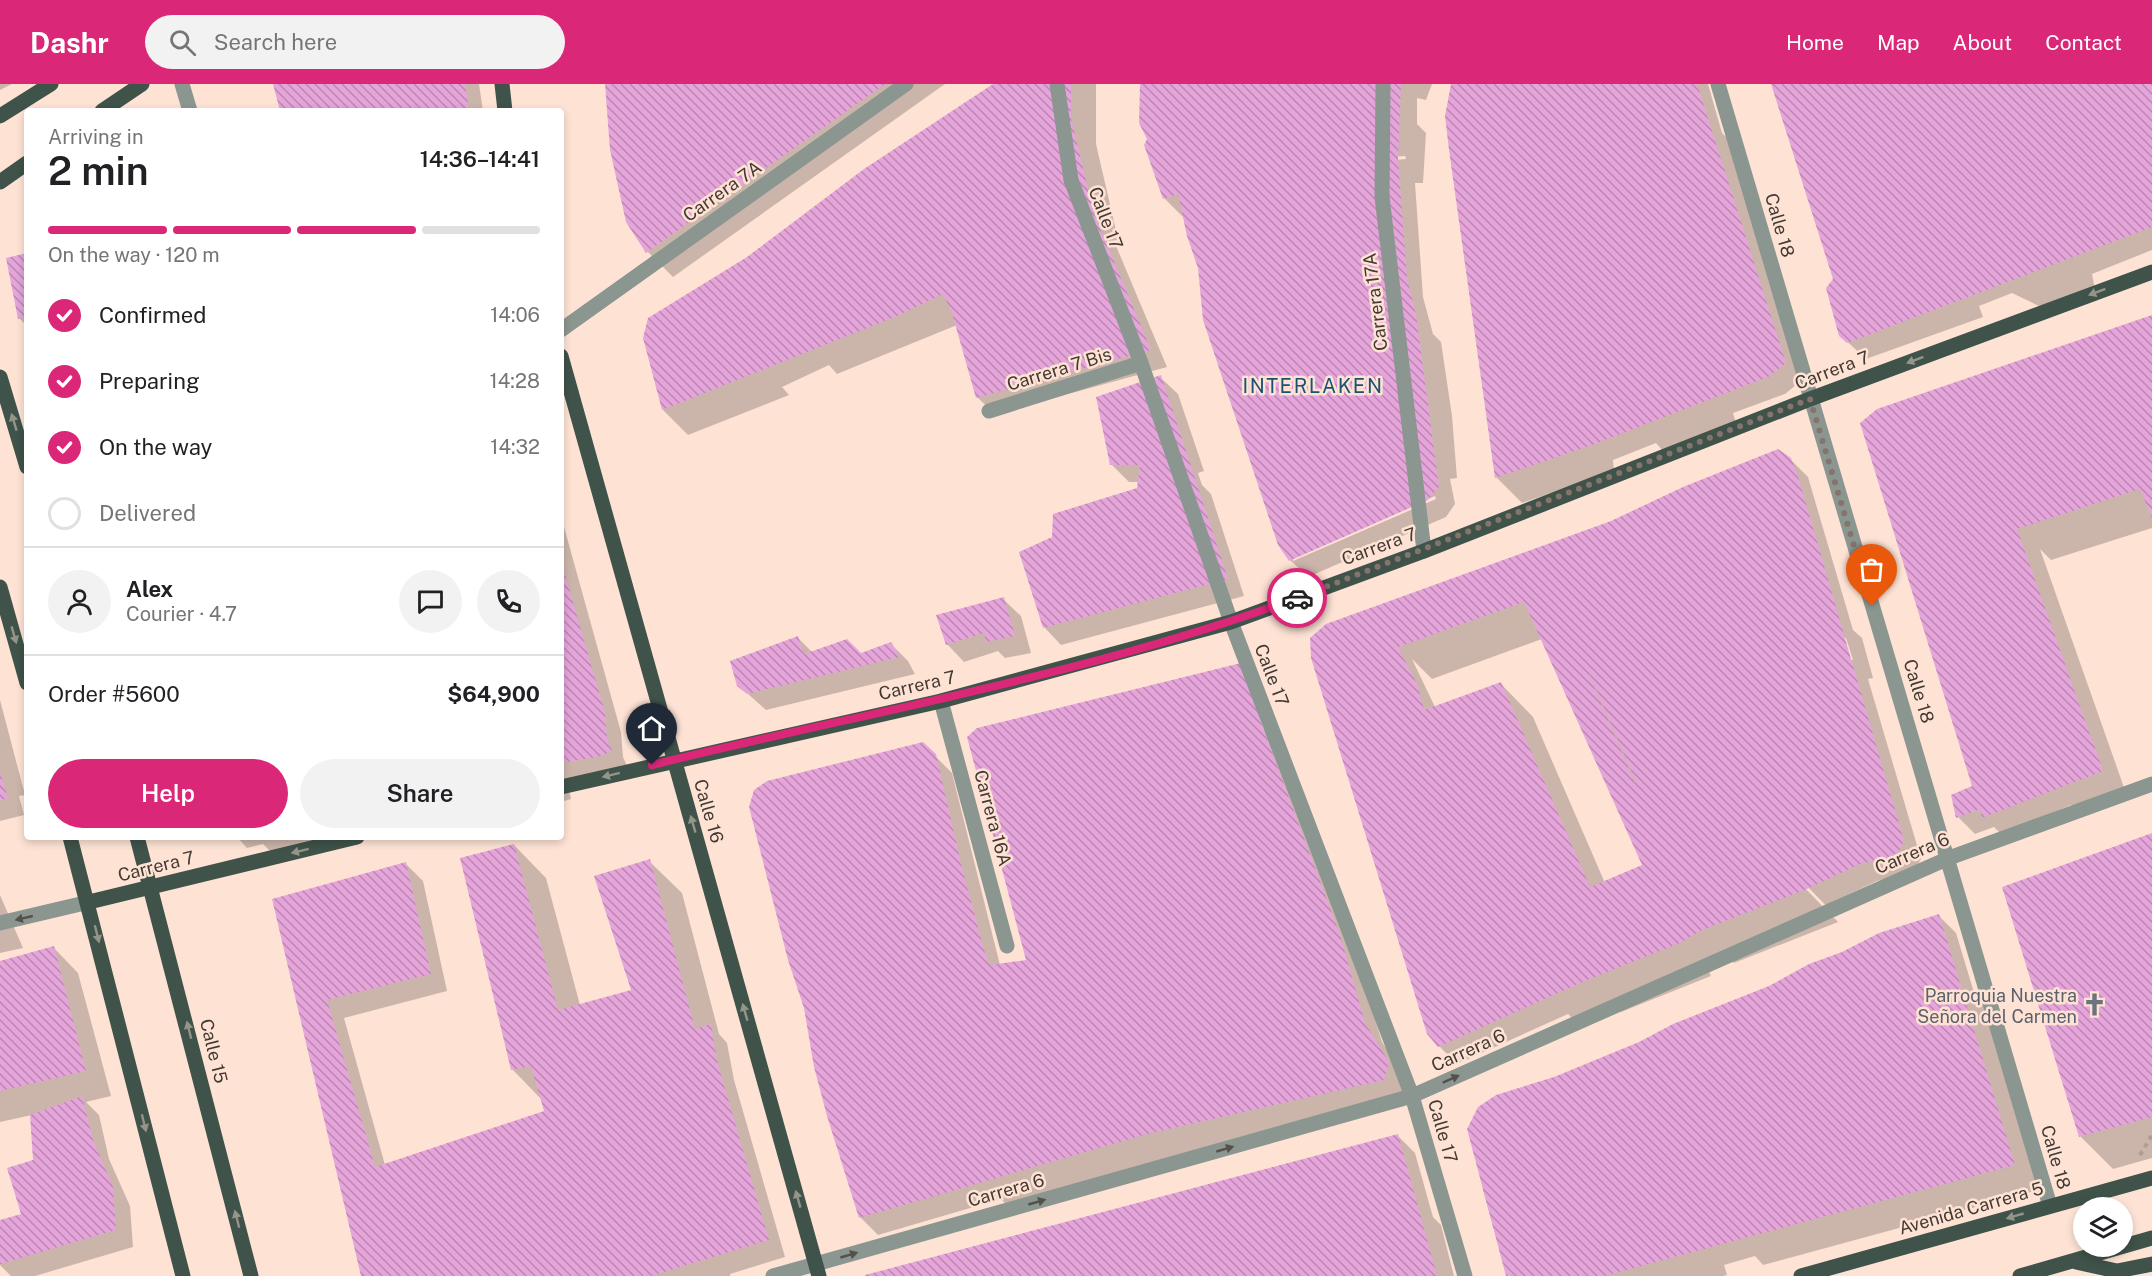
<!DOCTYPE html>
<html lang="en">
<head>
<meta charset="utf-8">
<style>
  body { margin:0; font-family:"Public Sans",sans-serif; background:#f2f2f2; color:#202124; height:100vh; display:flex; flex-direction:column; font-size:22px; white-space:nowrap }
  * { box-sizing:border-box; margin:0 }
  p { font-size:20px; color:#757577 }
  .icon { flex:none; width:33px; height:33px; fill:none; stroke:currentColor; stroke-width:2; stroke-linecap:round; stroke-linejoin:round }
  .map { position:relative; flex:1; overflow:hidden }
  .panel { position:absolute; left:24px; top:24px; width:540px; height:732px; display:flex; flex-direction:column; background:#fff; border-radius:6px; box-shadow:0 3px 9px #0003 }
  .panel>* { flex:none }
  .fabs { position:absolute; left:2073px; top:1113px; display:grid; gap:12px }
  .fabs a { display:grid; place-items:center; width:60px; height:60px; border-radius:50%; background:#fff; box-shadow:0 3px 9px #0003; font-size:30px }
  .pin { position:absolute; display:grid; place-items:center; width:51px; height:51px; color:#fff; margin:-62px -26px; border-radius:50% 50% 50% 0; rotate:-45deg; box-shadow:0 0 6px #0007 }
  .pin .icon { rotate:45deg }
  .courier { position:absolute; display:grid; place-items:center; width:60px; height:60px; margin:-30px; border:4px solid #db2777; border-radius:50%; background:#fff; color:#222; box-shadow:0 2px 8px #0007 }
  .summary em { font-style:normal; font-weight:600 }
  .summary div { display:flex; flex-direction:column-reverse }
  .summary { display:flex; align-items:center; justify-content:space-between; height:102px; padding:0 24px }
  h1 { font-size:39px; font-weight:600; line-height:45px }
  .bar { display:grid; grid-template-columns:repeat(4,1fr); gap:9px 6px; align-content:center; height:72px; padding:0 24px }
  .bar i { height:8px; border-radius:4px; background:#e0e0e0 }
  .bar .selected { background:#db2777 }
  .bar p { grid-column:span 4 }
  .line { display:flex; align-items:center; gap:15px; padding:0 24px; border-top:2px solid #e0e0e0 }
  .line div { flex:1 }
  .round { display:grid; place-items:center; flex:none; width:63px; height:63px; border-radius:32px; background:#f2f2f2 }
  ol { padding:0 24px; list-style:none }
  li { display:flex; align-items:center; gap:18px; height:66px }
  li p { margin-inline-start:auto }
  li .icon { padding:6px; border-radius:50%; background:#db2777; color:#fff; stroke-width:4 }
  li:last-child { color:#757577 }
  li i { width:33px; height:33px; border:3px solid #e0e0e0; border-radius:50% }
  .primary-button { display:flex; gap:12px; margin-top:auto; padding:12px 24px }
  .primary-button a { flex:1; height:69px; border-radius:36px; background:#db2777; color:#fff; font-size:24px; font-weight:600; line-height:69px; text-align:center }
  .primary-button a+a { background:#f2f2f2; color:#202124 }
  header { display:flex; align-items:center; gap:36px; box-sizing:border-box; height:84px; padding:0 30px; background:#db2777; color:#fff }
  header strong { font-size:28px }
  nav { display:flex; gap:33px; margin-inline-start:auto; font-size:21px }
  .search { width:420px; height:54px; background:#f2f2f2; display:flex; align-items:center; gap:15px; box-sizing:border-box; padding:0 21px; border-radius:33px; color:#757577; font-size:22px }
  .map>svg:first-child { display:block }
</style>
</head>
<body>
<header>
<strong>Dashr</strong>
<div class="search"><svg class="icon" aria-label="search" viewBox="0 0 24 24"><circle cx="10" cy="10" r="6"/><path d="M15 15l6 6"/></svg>Search here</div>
<nav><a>Home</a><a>Map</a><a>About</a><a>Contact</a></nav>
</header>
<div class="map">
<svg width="2152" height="1192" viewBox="0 0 2152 1192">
  <defs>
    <pattern id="building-back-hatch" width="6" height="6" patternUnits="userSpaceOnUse" patternTransform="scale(1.5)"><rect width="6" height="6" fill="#e5a5db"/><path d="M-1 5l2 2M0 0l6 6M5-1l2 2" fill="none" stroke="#bb87b2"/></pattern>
  </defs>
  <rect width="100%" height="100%" fill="#fee3d5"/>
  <path fill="#0003" fill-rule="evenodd" d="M 0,0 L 12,0 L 0,6 Z
    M 274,0 L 479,0 L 483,27 L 281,27 Z
    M 607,0 L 945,0 L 673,193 L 648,168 L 627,137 Z
    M 995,0 L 1096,0 L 1096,60 L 1118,155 L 1114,157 L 1167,283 L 995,330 L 977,313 L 957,241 L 837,290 L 829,281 L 782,303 L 789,311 L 688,351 L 663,326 L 748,174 Z
    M 1142,0 L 1432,0 L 1426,16 L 1417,14 L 1417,40 L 1426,49 L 1423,99 L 1415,99 L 1423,213 L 1433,250 L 1441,258 L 1452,332 L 1457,394 L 1450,395 L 1455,420 L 1446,433 L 1308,493 L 1290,476 L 1184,134 L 1164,114 L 1149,55 ZM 1405,72 L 1406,75 L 1317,82 L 1317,79 ZM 1435,412 L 1436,415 L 1293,477 L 1293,474 Z
    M 1452,0 L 1708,0 L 1722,49 L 1730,57 L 1802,296 L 1785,310 L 1733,329 L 1736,339 L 1664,368 L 1656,359 L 1613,376 L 1614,387 L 1522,419 L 1496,393 Z
    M 1772,0 L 2152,0 L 2152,166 L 2092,190 L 2096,211 L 2039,222 L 2012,209 L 1979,222 L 1983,233 L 1866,275 L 1840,251 L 1835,195 Z
    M 27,171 L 27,242 L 19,234 Z
    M 2152,233 L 2152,444 L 2051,476 L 2040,465 L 2127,712 L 2079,729 L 2071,721 L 2001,750 L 1994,743 L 1975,750 L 1958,733 L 1974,703 L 1861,340 Z
    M 1160,293 L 1178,310 L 1204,387 L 1198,389 L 1202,401 L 1211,410 L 1244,512 L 1061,561 L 1044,543 L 1053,454 L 1137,405 L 1139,398 L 1129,398 L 1112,381 Z
    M 1790,375 L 1808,393 L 1853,546 L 1862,554 L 1873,594 L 1868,595 L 1921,775 L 1914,787 L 1877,797 L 1832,818 L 1837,833 L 1803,798 L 1801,800 L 1838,838 L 1734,879 L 1726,871 L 1707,883 L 1711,892 L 1621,928 L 1614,921 L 1576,938 L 1568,930 L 1457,980 L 1439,962 L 1312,574 ZM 1843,554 L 1846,554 L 1853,576 L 1850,576 ZM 1542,555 L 1644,782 L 1605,799 L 1533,633 L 1501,600 L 1435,623 L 1412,575 L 1432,595 Z
    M 561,432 L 621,648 L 623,673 L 628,684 L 567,698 L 571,715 L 561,718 Z
    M 1003,515 L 1021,532 L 1031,569 L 1005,574 L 998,567 L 964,578 L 947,560 Z
    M 797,553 L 813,569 L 861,570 L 891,560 L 908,577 L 915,590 L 766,626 L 738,601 Z
    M 0,616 L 25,711 L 19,712 L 24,731 L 0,737 Z
    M 1261,638 L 1261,642 L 1287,668 L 1344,835 L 1382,958 L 1406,996 L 1401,1012 L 1016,1130 L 1001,1115 L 878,1151 L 860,1133 L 768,698 L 923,660 L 952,689 L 1000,881 L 1025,878 Z
    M 2152,751 L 2152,1074 L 2113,1085 L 2080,1052 Z
    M 237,753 L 329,753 L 275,772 L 263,760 L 247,764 Z
    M 514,761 L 546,794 L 580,921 L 633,907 L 649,777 L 682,809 L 719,950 L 727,959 L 734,996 L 785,1173 L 730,1190 L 730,1192 L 362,1192 L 274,816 L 406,780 L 423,797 L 447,907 L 344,934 L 385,1081 L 546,1028 L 542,1016 L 512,985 Z
    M 0,811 L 23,864 L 0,869 Z
    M 1938,831 L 1956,849 L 1976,915 L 1984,923 L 2039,1106 L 1763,1181 L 1755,1172 L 1724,1181 L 1727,1191 L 1723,1192 L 1507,1192 L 1483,1106 L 1555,995 Z
    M 53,863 L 78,889 L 111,1012 L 86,1018 L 99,1031 L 109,1075 L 130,1122 L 133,1163 L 35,1192 L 11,1192 L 0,1181 L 0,1137 L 23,1131 L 34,1077 L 32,1031 L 0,1038 L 0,879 Z
    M 1398,1052 L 1415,1069 L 1433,1133 L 1441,1141 L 1454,1192 L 868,1192 Z"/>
  <path fill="url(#building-back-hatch)" fill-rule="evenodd" d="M 273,0 L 465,0 L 469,27 L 280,27 Z
    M 605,0 L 885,0 L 646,169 L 626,138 L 610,66 Z
    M 993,0 L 1071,0 L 1071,34 L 1094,130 L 1151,266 L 976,314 L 952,229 L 943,210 L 897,232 L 662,326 L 643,254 L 648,234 L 747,173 L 864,85 Z
    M 1140,0 L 1401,0 L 1398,74 L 1407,194 L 1416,231 L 1439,403 L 1428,416 L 1289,477 L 1278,461 L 1203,236 L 1198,184 L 1187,152 L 1178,110 L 1163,115 L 1144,61 L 1147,55 L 1139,39 Z
    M 1451,0 L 1697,0 L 1786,279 L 1768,293 L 1589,362 L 1495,394 L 1449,66 L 1445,32 Z
    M 1771,0 L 2152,0 L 2152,143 L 1847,259 L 1839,252 L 1826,204 L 1833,195 Z
    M 27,169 L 27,231 L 18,235 L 6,174 Z
    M 2152,231 L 2152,434 L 2140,405 L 2017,445 L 2103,687 L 1982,734 L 1980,725 L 1956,734 L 1951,711 L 1972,702 L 1860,339 L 1877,325 Z
    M 1161,291 L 1228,495 L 1043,544 L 1019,468 L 1052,453 L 1053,430 L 1137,404 L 1140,381 L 1110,381 L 1096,313 Z
    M 1778,365 L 1791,374 L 1797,389 L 1904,757 L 1897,771 L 1860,780 L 1807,805 L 1700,847 L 1680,859 L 1587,896 L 1438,963 L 1427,950 L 1311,574 L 1310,554 L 1326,540 L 1611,437 L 1683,403 ZM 1524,518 L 1642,781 L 1590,803 L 1501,598 L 1424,626 L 1417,600 L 1398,563 ZM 1587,584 L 1636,698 L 1635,699 L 1595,605 Z
    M 561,477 L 605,629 L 607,655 L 612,666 L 602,672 L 561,679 Z
    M 1004,513 L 1015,552 L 986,558 L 984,549 L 946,561 L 936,531 Z
    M 798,552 L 804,570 L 847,555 L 861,569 L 891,558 L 900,573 L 747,610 L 737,602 L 730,577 Z
    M 1245,578 L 1262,641 L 1340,851 L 1365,939 L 1389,978 L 1384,996 L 1147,1050 L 859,1134 L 827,1032 L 814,983 L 804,924 L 788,876 L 749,723 L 754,706 L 767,697 L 923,658 L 936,670 L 962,784 L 984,866 L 990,881 L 1026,876 L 967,653 L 977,644 Z
    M 0,689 L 8,714 L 0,716 Z
    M 2152,749 L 2152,1033 L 2079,1053 L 2002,803 Z
    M 514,760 L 558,926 L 631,906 L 594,792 L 650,775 L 695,945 L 711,940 L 717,977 L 769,1156 L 651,1192 L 361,1192 L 272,815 L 406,778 L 431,890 L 327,916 L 375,1083 L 544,1027 L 531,982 L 511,986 L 460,774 Z
    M 1939,830 L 2015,1081 L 1604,1192 L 1506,1192 L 1467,1045 L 1478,1023 L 1496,1011 L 1554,993 L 1639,958 L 1673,940 L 1769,902 L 1809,880 L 1842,868 L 1879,849 Z
    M 54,862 L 86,987 L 0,1007 L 0,877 Z
    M 82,1012 L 93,1056 L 113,1103 L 116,1146 L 0,1180 L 0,1136 L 21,1130 L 7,1084 L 33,1076 L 30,1031 Z
    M 1398,1050 L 1437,1192 L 865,1192 L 865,1191 Z"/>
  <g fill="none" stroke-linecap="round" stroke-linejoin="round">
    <path stroke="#b09c91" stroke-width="4" stroke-dasharray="4.5 4.5" stroke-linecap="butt" d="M 2140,1071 L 2152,1051"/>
    <path stroke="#8b9691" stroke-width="15" d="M 182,0 L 190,27
      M 1057,0 L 1071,96 L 1141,279 L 1231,538 L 1412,1012 L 1465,1192
      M 1383,0 L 1382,113 L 1424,467
      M 1718,0 L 2050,1122
      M 561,246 L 906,0
      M 989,327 L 1141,279
      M 941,617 L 1007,862
      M 0,839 L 89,818
      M 773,1192 L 1412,1012 L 1949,774 L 2152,700"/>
    <path stroke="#3f534a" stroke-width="15" d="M 502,0 L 505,27
      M 102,27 L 142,0
      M 0,32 L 51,0
      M 0,98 L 27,79
      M 561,272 L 819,1192
      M 0,293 L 27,383
      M 0,503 L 27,599
      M 561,703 L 941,617 L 1231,538 L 1424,467 L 1810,315 L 2152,188
      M 70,753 L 183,1192
      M 137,753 L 251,1192
      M 89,818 L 357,753
      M 2076,1178 L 2117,1187 L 2152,1180
      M 1801,1192 L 2152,1094
      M 2020,1192 L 2152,1154"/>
  </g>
  <defs><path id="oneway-solid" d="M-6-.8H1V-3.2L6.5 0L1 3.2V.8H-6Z" transform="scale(1.5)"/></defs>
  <g fill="#959489">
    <use href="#oneway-solid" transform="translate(2097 208) rotate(159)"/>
    <use href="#oneway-solid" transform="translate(1915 276) rotate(159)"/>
    <use href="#oneway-solid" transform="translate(14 338) rotate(-107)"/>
    <use href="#oneway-solid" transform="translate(14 551) rotate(74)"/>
    <use href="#oneway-solid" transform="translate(611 691) rotate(166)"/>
    <use href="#oneway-solid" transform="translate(693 740) rotate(-106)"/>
    <use href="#oneway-solid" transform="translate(300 767) rotate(166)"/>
    <use href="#oneway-solid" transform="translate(97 850) rotate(76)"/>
    <use href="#oneway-solid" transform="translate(745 928) rotate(-106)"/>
    <use href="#oneway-solid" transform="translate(189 946) rotate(-104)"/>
    <use href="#oneway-solid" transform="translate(144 1039) rotate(76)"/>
    <use href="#oneway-solid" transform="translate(798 1115) rotate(-106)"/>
    <use href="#oneway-solid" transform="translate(2015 1132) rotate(164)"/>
    <use href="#oneway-solid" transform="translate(237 1135) rotate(-104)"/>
  </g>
  <g fill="#55504a">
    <use href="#oneway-solid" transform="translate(24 834) rotate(167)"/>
    <use href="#oneway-solid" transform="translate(1451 995) rotate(-24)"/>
    <use href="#oneway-solid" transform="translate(1225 1065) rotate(-16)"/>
    <use href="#oneway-solid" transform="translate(1037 1118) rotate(-16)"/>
    <use href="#oneway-solid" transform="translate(849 1171) rotate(-16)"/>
  </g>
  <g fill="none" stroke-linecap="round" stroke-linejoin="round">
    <path stroke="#84746c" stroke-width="6" stroke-dasharray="0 10.8" d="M 1297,514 L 1810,315 L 1872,522"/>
    <path stroke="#db2777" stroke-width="8" d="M 652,681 C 867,628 1088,591 1297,514"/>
  </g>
  <defs>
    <symbol id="church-bare" viewBox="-9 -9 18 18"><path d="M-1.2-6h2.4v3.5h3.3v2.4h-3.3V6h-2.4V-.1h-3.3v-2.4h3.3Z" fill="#6b7280" stroke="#fee3d5" stroke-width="2.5" paint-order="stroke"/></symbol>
  </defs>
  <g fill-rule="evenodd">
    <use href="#church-bare" x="2078" y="904" width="33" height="33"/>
  </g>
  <g text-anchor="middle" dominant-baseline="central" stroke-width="5" stroke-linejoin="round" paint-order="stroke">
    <g font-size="18" fill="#433933" stroke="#fee3d5">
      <text transform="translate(722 107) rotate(-35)">Carrera 7A</text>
      <text transform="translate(1106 134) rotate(69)">Calle 17</text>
      <text transform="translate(1780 141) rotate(74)">Calle 18</text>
      <text transform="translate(1375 218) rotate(-97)">Carrera 17A</text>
      <text transform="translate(1059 285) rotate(-17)">Carrera 7 Bis</text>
      <text transform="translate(1832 286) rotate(-21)">Carrera 7</text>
      <text transform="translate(1379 462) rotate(-20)">Carrera 7</text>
      <text transform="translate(1272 591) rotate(69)">Calle 17</text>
      <text transform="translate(917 601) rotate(-13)">Carrera 7</text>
      <text transform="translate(1919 607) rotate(73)">Calle 18</text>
      <text transform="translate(709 727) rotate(74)">Calle 16</text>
      <text transform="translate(993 734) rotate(75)">Carrera 16A</text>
      <text transform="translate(1912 769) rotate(-23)">Carrera 6</text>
      <text transform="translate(156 782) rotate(-14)">Carrera 7</text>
      <text transform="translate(1468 966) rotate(-24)">Carrera 6</text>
      <text transform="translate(214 967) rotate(76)">Calle 15</text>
      <text transform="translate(1443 1047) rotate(74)">Calle 17</text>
      <text transform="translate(2056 1073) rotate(74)">Calle 18</text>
      <text transform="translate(1006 1106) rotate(-16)">Carrera 6</text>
      <text transform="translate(1971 1124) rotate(-16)">Avenida Carrera 5</text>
    </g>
    <g font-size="18" fill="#5b616d" stroke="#fee3d5" text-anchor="end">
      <text x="2077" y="911">Parroquia Nuestra<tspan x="2077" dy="21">Señora del Carmen</tspan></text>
    </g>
    <g font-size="20" letter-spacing="1.5" fill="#195273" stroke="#fee3d5">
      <text x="1313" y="302">INTERLAKEN</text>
    </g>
  </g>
</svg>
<div class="fabs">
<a><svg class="icon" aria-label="layers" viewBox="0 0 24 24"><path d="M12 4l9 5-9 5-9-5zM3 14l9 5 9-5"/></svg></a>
</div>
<div class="pin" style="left:1872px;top:522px;background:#ea580c"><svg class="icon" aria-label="bag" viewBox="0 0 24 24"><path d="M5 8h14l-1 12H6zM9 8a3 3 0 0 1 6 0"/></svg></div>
<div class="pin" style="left:652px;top:681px;background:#1f2937"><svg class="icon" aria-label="home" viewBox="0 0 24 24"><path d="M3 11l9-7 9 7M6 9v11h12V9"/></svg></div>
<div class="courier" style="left:1297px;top:514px"><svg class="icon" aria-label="car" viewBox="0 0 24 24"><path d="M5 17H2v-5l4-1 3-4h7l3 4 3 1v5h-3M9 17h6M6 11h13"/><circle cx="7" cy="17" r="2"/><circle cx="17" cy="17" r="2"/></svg></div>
<section class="panel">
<div class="summary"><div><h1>2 min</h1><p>Arriving in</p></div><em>14:36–14:41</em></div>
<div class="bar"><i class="selected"></i><i class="selected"></i><i class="selected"></i><i></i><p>On the way · 120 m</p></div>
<ol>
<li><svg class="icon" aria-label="check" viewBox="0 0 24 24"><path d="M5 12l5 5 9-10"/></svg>Confirmed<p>14:06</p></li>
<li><svg class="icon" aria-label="check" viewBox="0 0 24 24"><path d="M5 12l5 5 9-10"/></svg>Preparing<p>14:28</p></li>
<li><svg class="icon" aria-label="check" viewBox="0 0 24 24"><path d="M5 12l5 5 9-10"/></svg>On the way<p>14:32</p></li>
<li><i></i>Delivered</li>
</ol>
<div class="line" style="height:108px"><a class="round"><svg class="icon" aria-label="person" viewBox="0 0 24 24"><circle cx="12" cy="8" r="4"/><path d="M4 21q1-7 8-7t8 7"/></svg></a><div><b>Alex</b><p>Courier · 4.7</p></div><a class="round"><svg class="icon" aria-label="chat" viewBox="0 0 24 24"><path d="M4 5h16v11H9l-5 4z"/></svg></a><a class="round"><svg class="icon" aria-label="phone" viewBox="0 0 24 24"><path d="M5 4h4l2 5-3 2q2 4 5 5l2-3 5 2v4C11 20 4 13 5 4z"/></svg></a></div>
<div class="line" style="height:78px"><div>Order #5600</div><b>$64,900</b></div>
<div class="primary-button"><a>Help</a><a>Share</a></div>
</section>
</div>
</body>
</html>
